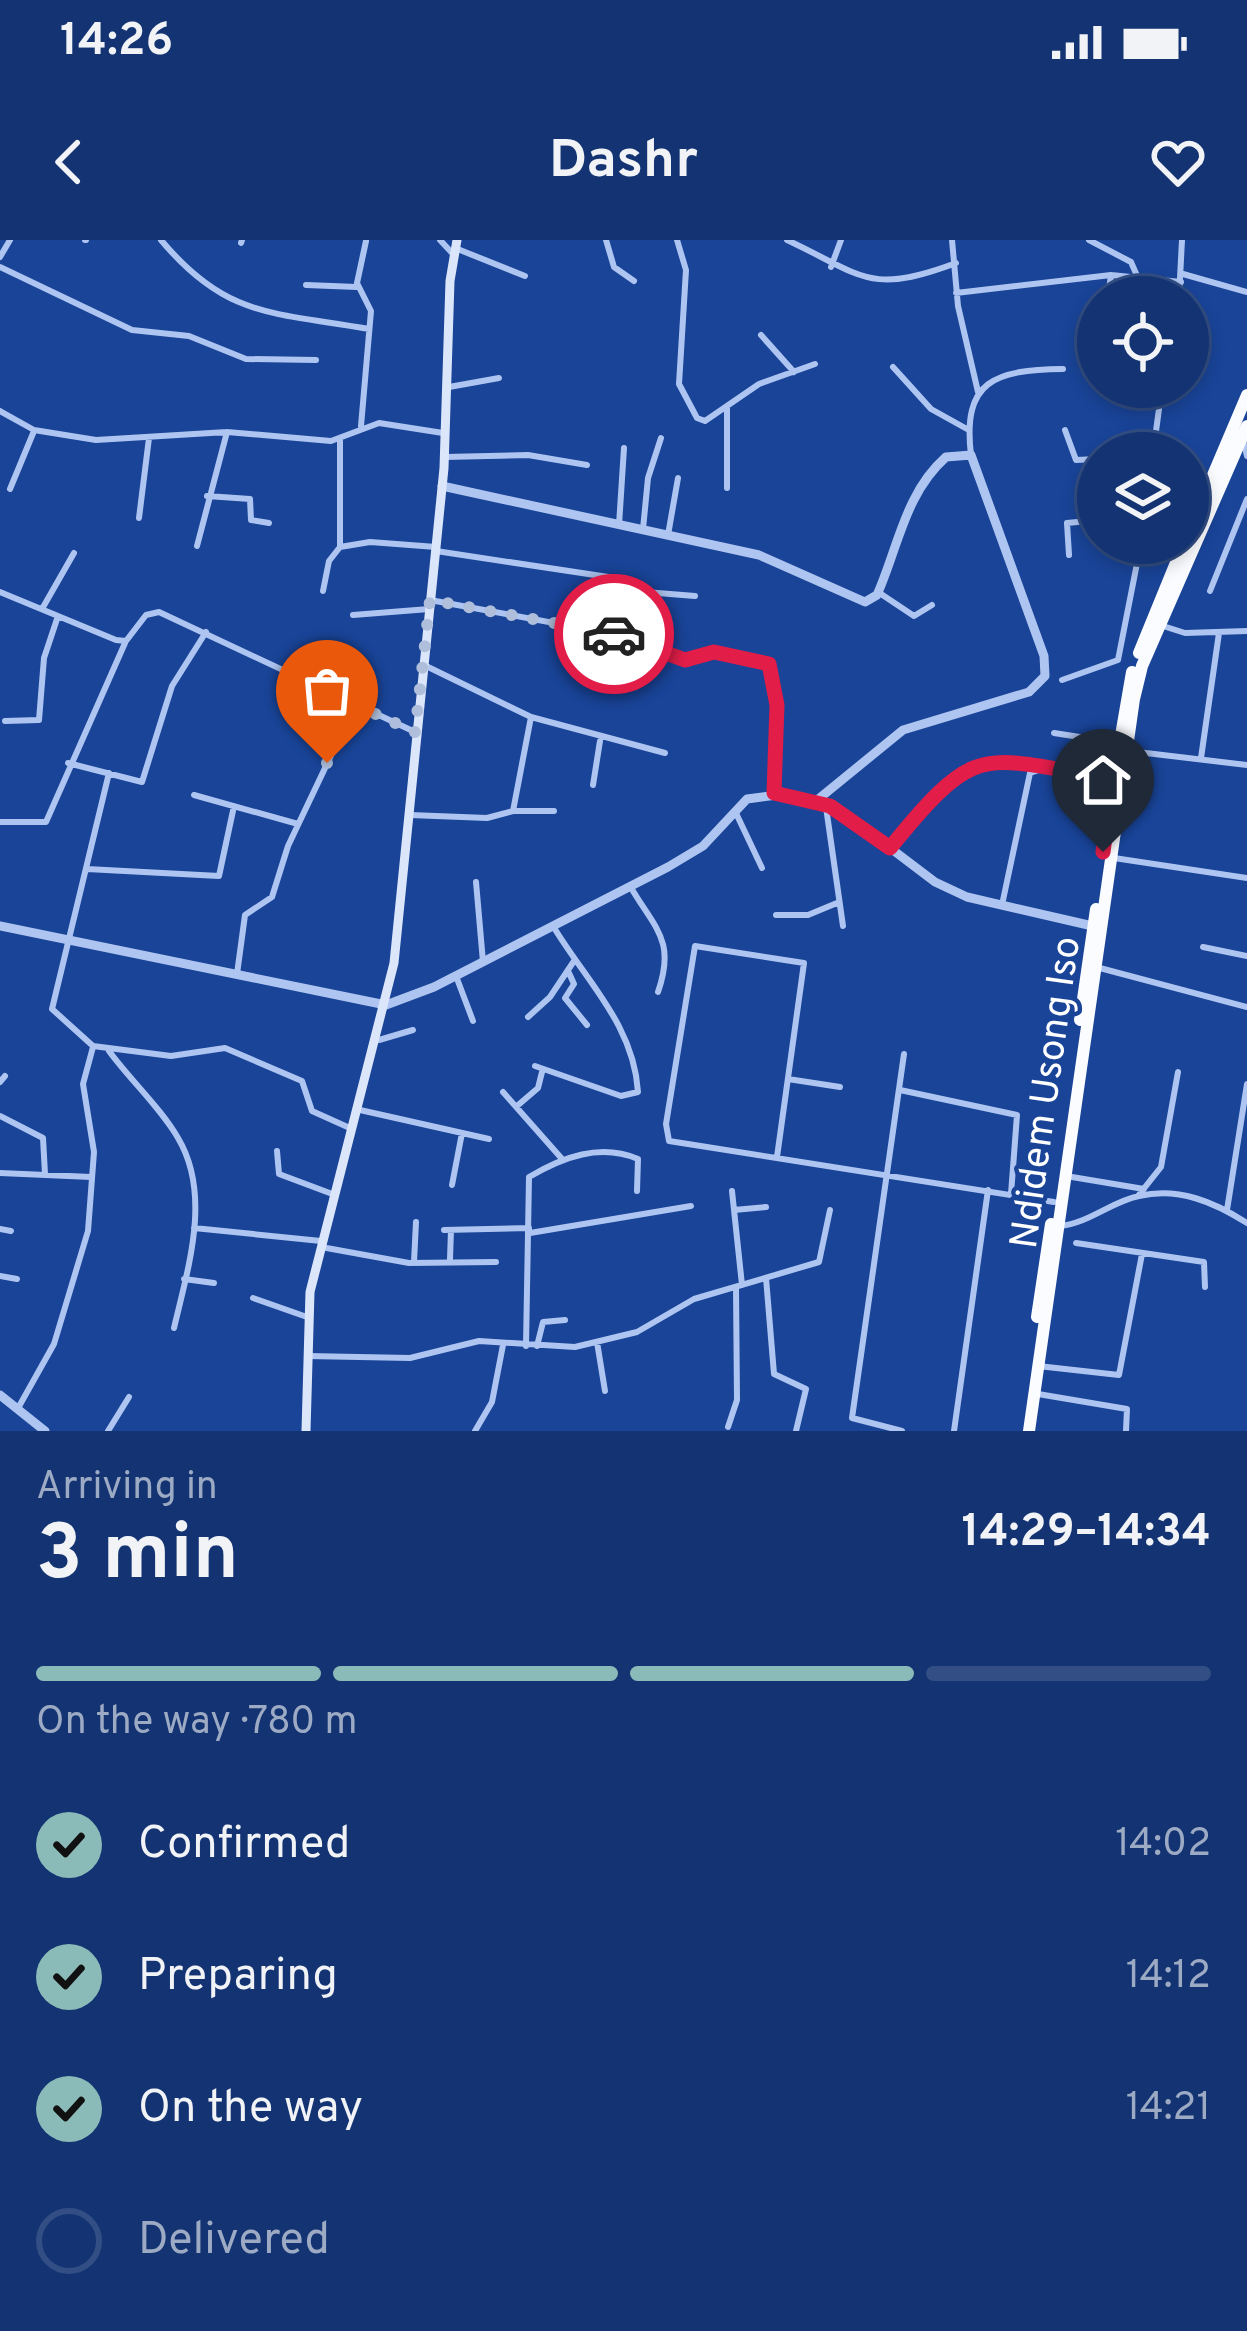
<!DOCTYPE html>
<html lang="en">
<head>
<meta charset="utf-8">
<style>
  body { margin:0; font-family:Overpass,sans-serif; background:#203f7a; color:#f1f3f6; height:100vh; display:flex; flex-direction:column; font-size:45px; white-space:nowrap }
  * { box-sizing:border-box; margin:0 }
  p { font-size:39px; color:#9daac4 }
  .icon { flex:none; width:66px; height:66px; fill:none; stroke:currentColor; stroke-width:2; stroke-linecap:round; stroke-linejoin:round }
  .map { position:relative; height:1191px; overflow:hidden }
  .sheet { display:flex; flex-direction:column; background:#133372; flex:1 }
  .sheet>* { flex:none }
  .controls { position:absolute; left:1077px; top:36px; display:grid; gap:24px }
  .controls a { display:grid; place-items:center; width:132px; height:132px; border-radius:50%; background:#133372; box-shadow:0 6px 18px #0003,0 0 0 3px #324e84; font-size:60px }
  .pin { position:absolute; display:grid; place-items:center; width:102px; height:102px; color:#fff; margin:-123px -51px; border-radius:50% 50% 50% 0; rotate:-45deg; box-shadow:0 0 12px #0007 }
  .pin .icon { rotate:45deg }
  .courier { position:absolute; display:grid; place-items:center; width:120px; height:120px; margin:-60px; border:9px solid #e11d48; border-radius:50%; background:#fff; color:#222; box-shadow:0 3px 15px #0007 }
  .headline em { font-style:normal; font-weight:700 }
  .headline div { display:flex; flex-direction:column-reverse }
  .headline { display:flex; align-items:center; justify-content:space-between; height:204px; padding:0 36px }
  h1 { font-size:78px; font-weight:700; line-height:90px }
  .bar { display:grid; grid-template-columns:repeat(4,1fr); gap:18px 12px; align-content:center; height:144px; padding:0 36px }
  .bar i { height:15px; border-radius:9px; background:#324e84 }
  .bar .current { background:#8bbbb9 }
  .bar p { grid-column:span 4 }
  ol { padding:0 36px; list-style:none }
  li { display:flex; align-items:center; gap:36px; height:132px }
  li p { margin-inline-start:auto }
  li .icon { padding:12px; border-radius:50%; background:#8bbbb9; color:#111; stroke-width:4 }
  li:last-child { color:#9daac4 }
  li i { width:66px; height:66px; border:6px solid #324e84; border-radius:50% }
  .status { display:flex; justify-content:space-between; align-items:center; height:84px; padding:0 60px; background:#133372; direction:ltr }
  .status svg { height:33px; fill:currentColor }
  header { display:flex; justify-content:space-between; align-items:center; height:156px; padding:0 36px; background:#133372; font-size:54px; font-weight:700 }
  .map>svg:first-child { display:block }
</style>
</head>
<body>
<div class="status"><b>14:26</b><svg viewBox="0 0 49 12"><path d="M0 12V9h3v3zM5 12V6h3v6zM10 12V3h3v9zM15 12V0h3v12zM26 1h20v11H26zM47 4h2v5h-2z"/></svg></div>
<header><svg class="icon" aria-label="back" viewBox="0 0 24 24"><path d="M15 5l-7 7 7 7"/></svg>Dashr<svg class="icon" aria-label="heart" viewBox="0 0 24 24"><path d="M12 20l-8-8c-3-5 5-10 8-4 3-6 11-1 8 4z"/></svg></header>
<div class="map">
<svg width="1247" height="1191" viewBox="0 0 1247 1191">
  <rect width="100%" height="100%" fill="#194498"/>
  <g fill="none" stroke-linecap="round" stroke-linejoin="round">
    <path stroke="#aec5f1" stroke-width="6" d="M 85,0 L 86,0
      M 161,0 C 227,79 274,72 369,89
      M 440,0 L 453,14
      M 606,0 L 614,27 L 634,41
      M 677,0 L 686,30 L 679,144 L 697,178 L 705,181 L 759,144 L 815,124
      M 787,0 C 862,35 869,56 956,23
      M 952,0 L 958,66 L 978,152
      M 1089,0 L 1131,22 L 1138,38
      M 241,3 L 242,0
      M 455,8 L 525,36
      M 0,17 L 10,0
      M 0,27 L 132,90 L 189,96 L 246,119 L 316,120
      M 831,27 L 841,0
      M 1183,34 L 1247,52
      M 306,45 L 357,47
      M 956,53 L 1111,35 L 1181,42
      M 1108,57 L 1111,35
      M 1179,57 L 1182,0
      M 761,95 L 794,132
      M 893,127 L 931,169 L 967,189
      M 449,147 L 499,138
      M 1101,150 L 1161,156
      M 727,167 L 727,248
      M 0,171 L 34,190 L 96,200 L 227,192 L 331,201 L 379,183 L 443,193
      M 361,186 L 371,71 L 357,43 L 366,1
      M 1065,190 L 1076,220 L 1098,219
      M 1243,200 L 1247,216
      M 1153,213 L 1162,147
      M 971,215 C 962,140 995,130 1063,129
      M 445,217 L 528,215 L 587,225
      M 10,249 L 34,191
      M 207,256 L 250,259 L 251,280 L 269,283
      M 139,278 L 149,198
      M 619,285 L 624,208
      M 643,289 L 648,238 L 661,198
      M 668,295 L 678,238
      M 197,306 L 227,192
      M 340,307 L 370,302 L 436,307
      M 436,311 L 615,338 L 645,352 L 695,356
      M 1069,315 L 1067,283 L 1098,280
      M 323,351 L 329,321 L 340,307 L 340,200
      M 1210,351 L 1247,259
      M 0,352 L 116,400 L 126,401 L 146,375 L 159,372 L 415,492
      M 878,352 L 914,376 L 932,365
      M 430,360 L 619,395 L 685,420 L 714,412 L 769,425 L 777,465 L 774,553
      M 42,369 L 74,313
      M 353,375 L 429,369
      M 1163,386 L 1185,393 L 1247,391
      M 426,426 L 531,477 L 665,513
      M 1062,440 L 1118,420 L 1141,303
      M 5,481 L 39,480 L 44,418 L 58,376
      M 1054,493 L 1118,503
      M 1129,511 L 1247,525
      M 1201,518 L 1219,393
      M 68,523 L 142,542 L 172,446 L 206,392
      M 109,533 L 52,769 L 93,806 L 171,816 L 225,808 L 302,841 L 312,871 L 352,889
      M 593,545 L 600,501
      M 194,555 L 298,584
      M 826,567 L 843,686
      M 513,571 L 531,477
      M 735,571 L 762,628
      M 410,575 L 487,578 L 513,571 L 554,571
      M 0,582 L 46,582 L 125,403
      M 890,608 C 938,549 953,509 1035,529
      M 1114,618 L 1247,638
      M 87,629 L 219,636 L 234,566
      M 476,642 L 483,722
      M 630,646 C 655,689 676,700 658,752
      M 1002,665 L 1030,533 L 1045,528 L 1113,538
      M 776,675 L 808,675 L 837,663
      M 1203,707 L 1247,716
      M 1096,727 L 1247,767
      M 569,733 L 574,744 L 565,758 L 587,785
      M 237,734 L 245,675 L 272,657 L 288,606 L 355,465
      M 456,736 L 473,781
      M 528,777 L 550,757 L 574,721
      M 379,800 L 413,790
      M 109,811 C 131,841 160,867 178,898 C 212,955 188,1028 174,1088
      M 535,826 L 621,856 L 638,852 C 634,785 586,741 553,686
      M 788,839 L 840,847
      M 0,842 L 5,836
      M 900,850 L 1017,875 L 1011,954
      M 503,852 L 563,920
      M 517,866 L 538,848 L 542,832
      M 360,870 L 489,899
      M 0,876 L 43,898 L 45,934
      M 277,911 L 279,934 L 335,955
      M 777,917 L 804,723 L 695,706 L 666,884 L 669,901 L 1054,962
      M 0,933 L 91,937
      M 1066,936 L 1144,949
      M 452,945 L 462,893
      M 732,951 L 742,1045
      M 1138,956 L 1161,927 L 1178,832
      M 734,970 L 766,967
      M 1227,970 L 1247,844
      M 1059,986 C 1090,983 1110,962 1139,956 C 1179,947 1214,962 1247,983
      M 194,988 L 321,1001
      M 0,989 L 11,991
      M 444,990 L 529,988
      M 530,993 L 691,966
      M 1076,1003 L 1204,1022 L 1205,1047
      M 321,1007 L 409,1023 L 496,1022
      M 450,1019 L 451,990
      M 414,1022 L 416,982
      M 0,1036 L 17,1039
      M 766,1038 L 774,1134 L 806,1149 L 796,1191
      M 184,1039 L 214,1043
      M 253,1058 L 307,1077
      M 597,1102 L 605,1151
      M 526,1106 L 529,937 C 563,917 600,903 638,919 L 637,951
      M 537,1106 L 543,1082 L 565,1080
      M 307,1116 L 410,1118 L 479,1101 L 575,1107 L 637,1092 L 694,1059 L 819,1022 L 830,970
      M 1038,1126 L 1119,1135 L 1142,1014
      M 1038,1154 L 1127,1169 L 1126,1191
      M 17,1170 L 54,1104 L 88,991 L 94,912 L 83,844 L 93,807
      M 728,1187 L 737,1160 L 736,1047
      M 108,1191 L 129,1157
      M 475,1191 L 492,1162 L 503,1105
      M 902,1191 L 852,1178 L 904,814
      M 954,1191 L 988,950"/>
    <path stroke="#aec5f1" stroke-width="9" d="M 442,246 L 759,315 L 865,362 L 877,355 C 898,308 905,253 946,217 L 971,215 L 1044,416 L 1045,436 L 1029,452 L 903,490 L 816,561
      M 0,686 L 386,765 L 434,747 L 668,627 L 703,606 L 747,559 L 784,554 L 844,573 L 935,642 L 967,657 L 1097,687
      M 0,1155 L 45,1191"/>
    <path stroke="#dce6fb" stroke-width="9" d="M 306,1191 L 310,1052 L 394,723 L 444,228 L 450,41 L 457,0"/>
    <path stroke="#fbfcff" stroke-width="12" d="M 1188,294 L 1247,155
      M 1139,413 L 1184,303
      M 1114,536 L 1132,432
      M 1080,780 L 1096,669
      M 1037,1077 L 1051,984
      M 1029,1191 L 1134,459 L 1142,426 L 1247,186"/>
  </g>
  <g fill="none" stroke-linecap="round" stroke-linejoin="round">
    <path stroke="#aebedb" stroke-width="12" stroke-dasharray="0 21.6" d="M 327,523 L 356,465 L 415,492 L 430,360 L 614,394"/>
    <path stroke="#e11d48" stroke-width="15" d="M 614,394 L 685,420 L 714,412 L 769,424 L 777,465 L 774,553 L 830,566 L 890,608 C 980,497 981,519 1113,538 L 1103,612"/>
  </g>
  <g text-anchor="middle" dominant-baseline="central" stroke-width="9" stroke-linejoin="round" paint-order="stroke">
    <g font-size="39" fill="#fff" stroke="#194498">
      <text transform="translate(1048 853) rotate(-82)">Ndidem Usong Iso</text>
    </g>
  </g>
</svg>
<div class="controls">
<a><svg class="icon" aria-label="locate" viewBox="0 0 24 24"><circle cx="12" cy="12" r="6"/><path d="M12 2v4M12 18v4M2 12h4M18 12h4"/></svg></a>
<a><svg class="icon" aria-label="layers" viewBox="0 0 24 24"><path d="M12 4l9 5-9 5-9-5zM3 14l9 5 9-5"/></svg></a>
</div>
<div class="pin" style="left:327px;top:523px;background:#ea580c"><svg class="icon" aria-label="bag" viewBox="0 0 24 24"><path d="M5 8h14l-1 12H6zM9 8a3 3 0 0 1 6 0"/></svg></div>
<div class="pin" style="left:1103px;top:612px;background:#1f2937"><svg class="icon" aria-label="home" viewBox="0 0 24 24"><path d="M3 11l9-7 9 7M6 9v11h12V9"/></svg></div>
<div class="courier" style="left:614px;top:394px"><svg class="icon" aria-label="car" viewBox="0 0 24 24"><path d="M5 17H2v-5l4-1 3-4h7l3 4 3 1v5h-3M9 17h6M6 11h13"/><circle cx="7" cy="17" r="2"/><circle cx="17" cy="17" r="2"/></svg></div>
</div>
<section class="sheet">
<div class="headline"><div><h1>3 min</h1><p>Arriving in</p></div><em>14:29–14:34</em></div>
<div class="bar"><i class="current"></i><i class="current"></i><i class="current"></i><i></i><p>On the way · 780 m</p></div>
<ol>
<li><svg class="icon" aria-label="check" viewBox="0 0 24 24"><path d="M5 12l5 5 9-10"/></svg>Confirmed<p>14:02</p></li>
<li><svg class="icon" aria-label="check" viewBox="0 0 24 24"><path d="M5 12l5 5 9-10"/></svg>Preparing<p>14:12</p></li>
<li><svg class="icon" aria-label="check" viewBox="0 0 24 24"><path d="M5 12l5 5 9-10"/></svg>On the way<p>14:21</p></li>
<li><i></i>Delivered</li>
</ol>
</section>
</body>
</html>
